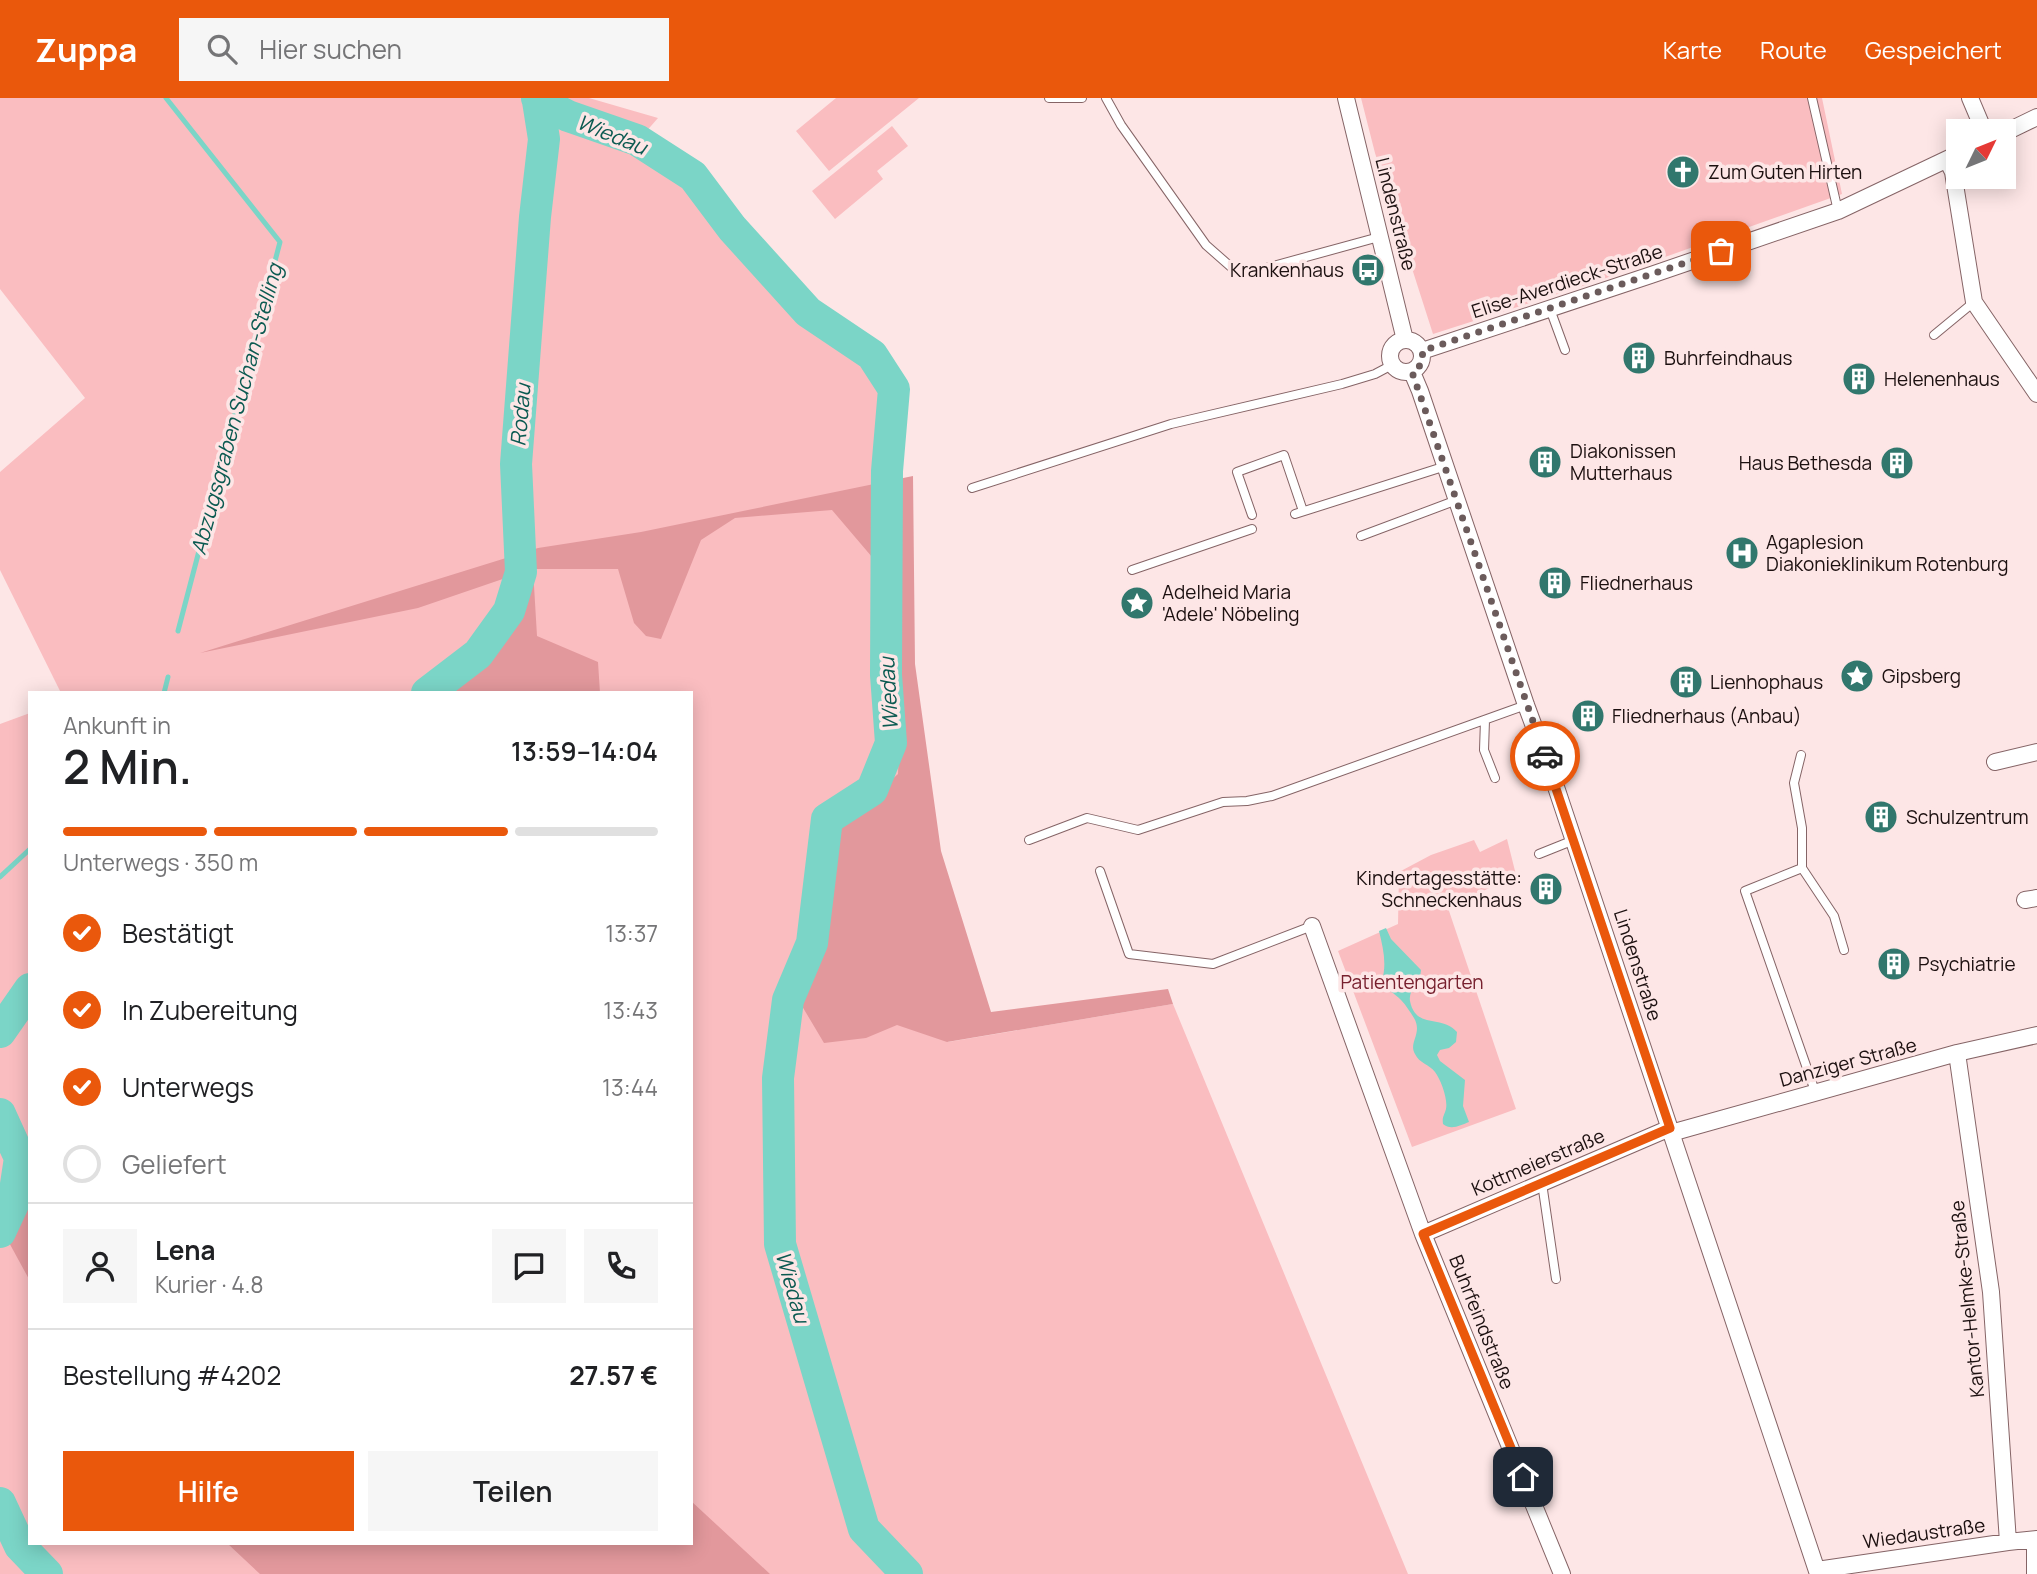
<!DOCTYPE html>
<html lang="de">
<head>
<meta charset="utf-8">
<style>
  body { margin:0; font-family:Manrope,sans-serif; background:#f6f6f6; color:#202124; height:100vh; display:flex; flex-direction:column; font-size:26px; white-space:nowrap }
  * { box-sizing:border-box; margin:0 }
  p { font-size:23px; color:#757577 }
  .icon { flex:none; width:38px; height:38px; fill:none; stroke:currentColor; stroke-width:2; stroke-linecap:round; stroke-linejoin:round }
  .map { position:relative; flex:1; overflow:hidden }
  .panel { position:absolute; left:28px; top:593px; width:665px; height:854px; display:flex; flex-direction:column; background:#fff; border-radius:0px; box-shadow:0 4px 18px #0003 }
  .panel>* { flex:none }
  .needle { width:46px; rotate:47deg }
  .buttons { position:absolute; left:1946px; top:21px; display:grid; gap:14px }
  .buttons a { display:grid; place-items:center; width:70px; height:70px; border-radius:0px; background:#fff; box-shadow:0 4px 18px #0003; font-size:35px }
  .pin { position:absolute; display:grid; place-items:center; width:60px; height:60px; color:#fff; margin:-30px; border-radius:14px; box-shadow:0 4px 10px #0006 }
  .courier { position:absolute; display:grid; place-items:center; width:70px; height:70px; margin:-35px; border:5px solid #ea580c; border-radius:50%; background:#fff; color:#222; box-shadow:0 2px 9px #0007 }
  .headline em { font-style:normal; font-weight:600 }
  .headline div { display:flex; flex-direction:column-reverse }
  .headline { display:flex; align-items:center; justify-content:space-between; height:119px; padding:0 35px }
  h1 { font-size:46px; font-weight:600; line-height:52px }
  .bar { display:grid; grid-template-columns:repeat(4,1fr); gap:10px 7px; align-content:center; height:84px; padding:0 35px }
  .bar i { height:9px; border-radius:5px; background:#e0e0e0 }
  .bar .active { background:#ea580c }
  .bar p { grid-column:span 4 }
  .line { display:flex; align-items:center; gap:18px; padding:0 35px; border-top:2px solid #e0e0e0 }
  .line div { flex:1 }
  .round { display:grid; place-items:center; flex:none; width:74px; height:74px; border-radius:0px; background:#f6f6f6 }
  ol { padding:0 35px; list-style:none }
  li { display:flex; align-items:center; gap:21px; height:77px }
  li p { margin-inline-start:auto }
  li .icon { padding:7px; border-radius:50%; background:#ea580c; color:#fff; stroke-width:4 }
  li:last-child { color:#757577 }
  li i { width:38px; height:38px; border:4px solid #e0e0e0; border-radius:50% }
  .button { display:flex; gap:14px; margin-top:auto; padding:14px 35px }
  .button a { flex:1; height:80px; border-radius:0px; background:#ea580c; color:#fff; font-size:28px; font-weight:600; line-height:80px; text-align:center }
  .button a+a { background:#f6f6f6; color:#202124 }
  header { display:flex; align-items:center; gap:42px; box-sizing:border-box; height:98px; padding:0 35px; background:#ea580c; color:#fff }
  header strong { font-size:33px }
  nav { display:flex; gap:38px; margin-inline-start:auto; font-size:24px }
  .search { width:490px; height:63px; background:#f6f6f6; display:flex; align-items:center; gap:18px; box-sizing:border-box; padding:0 24px; border-radius:0px; color:#757577; font-size:26px }
  .map>svg:first-child { display:block }
</style>
</head>
<body>
<header>
<strong>Zuppa</strong>
<div class="search"><svg class="icon" aria-label="search" viewBox="0 0 24 24"><circle cx="10" cy="10" r="6"/><path d="M15 15l6 6"/></svg>Hier suchen</div>
<nav><a>Karte</a><a>Route</a><a>Gespeichert</a></nav>
</header>
<div class="map">
<svg width="2037" height="1476" viewBox="0 0 2037 1476">
  <rect width="100%" height="100%" fill="#fde6e6"/>
  <path fill="#fabdc0" d="M 0,0 L 589,0 L 658,20 L 644,36 L 672,51 L 701,72 L 728,110 L 805,197 L 831,220 L 861,237 L 890,262 L 904,289 L 904,318 L 897,390 L 898,676 L 948,944 L 1173,906 L 1408,1476 L 0,1476 L 0,626 L 30,615 L 30,1446 L 691,1446 L 691,595 L 61,595 L 0,472 L 0,374 L 85,300 L 0,191 Z
    M 836,0 L 919,0 L 829,73 L 796,33 Z
    M 1361,0 L 1822,0 L 1842,96 L 1592,185 L 1433,236 L 1375,55 Z
    M 892,28 L 908,48 L 877,73 L 883,81 L 835,121 L 812,93 Z
    M 1507,741 L 1516,777 L 1448,810 L 1516,1011 L 1412,1049 L 1338,853 L 1398,826 L 1399,774 L 1431,757 L 1474,742 L 1480,754 Z"/>
  <path fill="#e2989c" d="M 913,378 L 915,566 L 941,753 L 991,914 L 1168,891 L 1173,906 L 947,944 L 897,927 L 866,940 L 824,945 L 802,908 L 818,854 L 829,808 L 834,726 L 876,696 L 898,676 L 899,631 L 880,634 L 872,459 L 832,412 L 735,420 L 701,442 L 661,541 L 646,538 L 634,525 L 618,471 L 533,471 L 537,538 L 598,564 L 600,595 L 438,595 L 485,560 L 516,513 L 532,471 L 418,510 L 200,555 L 538,450 L 641,434 Z
    M 30,1078 L 30,1183 L 6,1139 Z
    M 691,1403 L 770,1476 L 260,1476 L 228,1446 L 691,1446 Z"/>
  <path fill="#7bd5c7" d="M 1386,830 L 1391,841 L 1421,872 C 1421,884 1408,891 1410,903 C 1416,932 1441,916 1457,934 L 1456,944 L 1449,950 L 1440,952 L 1437,957 L 1440,963 L 1465,982 L 1463,1008 L 1469,1024 C 1461,1027 1451,1033 1443,1026 C 1442,1019 1444,1018 1446,1011 C 1448,1001 1441,982 1435,974 C 1430,967 1419,965 1415,956 C 1408,944 1423,936 1414,920 C 1410,914 1406,907 1401,902 C 1393,894 1389,894 1382,883 C 1387,865 1383,850 1379,833 Z"/>
  <g fill="none" stroke-linecap="round" stroke-linejoin="round">
    <path stroke="#7bd5c7" stroke-width="5" d="M 166,0 L 280,144 L 178,533
      M 164,595 L 168,579
      M 0,779 L 30,751"/>
    <path stroke="#7bd5c7" stroke-width="32" d="M 537,0 L 538,3 L 568,18 L 637,42 L 693,78 L 732,130 L 808,214 L 872,257 L 894,291 L 887,373 L 886,577 L 891,645 L 872,692 L 827,721 L 812,845 L 788,902 L 778,980 L 780,1146 L 864,1431 L 907,1476
      M 427,595 L 478,556 L 509,513 L 521,474 L 516,366 L 535,119 L 544,41 L 538,3
      M 0,934 L 30,891
      M 0,1016 L 20,1060 L 13,1106 L 0,1134
      M 0,1405 L 20,1448 L 47,1476"/>
    <defs>
      <path id="service" d="M 1049,0 L 1082,0
        M 1106,0 L 1121,27 L 1206,147 L 1231,169 L 1255,173 L 1379,139
        M 1812,0 L 1838,113
        M 1550,211 L 1565,252
        M 1934,237 L 1974,204
        M 972,390 L 1171,326 L 1342,286 L 1375,276 L 1392,267
        M 1295,416 L 1446,368
        M 1252,417 L 1237,374 L 1284,357 L 1303,413
        M 1361,438 L 1457,402
        M 1132,472 L 1252,431
        M 1485,622 L 1484,652 L 1495,680
        M 1801,657 L 1794,685 L 1802,730 L 1802,770 L 1834,818 L 1844,852
        M 1029,742 L 1087,720 L 1138,732 L 1223,704 L 1247,703 L 1272,698 L 1526,607
        M 1539,756 L 1574,742
        M 1802,770 L 1745,793 L 1816,996
        M 1100,773 L 1129,856 L 1213,866 L 1312,828
        M 1542,1085 L 1556,1181"/>
      <path id="minor" d="M 1346,0 L 1405,242
        M 1970,0 L 1984,33
        M 2004,35 L 2037,19
        M 1947,62 L 1953,74 L 1974,204 L 2037,296
        M1390 258a16 16 0 1 1 32 0a16 16 0 1 1-32 0Z
        M 1422,253 L 1651,177 L 1838,113 L 1958,56
        M 1412,274 L 1420,293 L 1526,607 L 1552,677 L 1818,1476
        M 1995,664 L 2037,654
        M 2025,802 L 2037,800
        M 1312,828 L 1423,1136 L 1562,1476
        M 1957,955 L 1991,1194 L 2008,1444
        M 1671,1035 L 1957,955 L 2037,937
        M 1423,1136 L 1670,1030
        M 1817,1472 L 2008,1444 L 2037,1441
        M 2035,1476 L 2035,1442"/>
    </defs>
    <use href="#service" stroke="#856466" stroke-width="10"/>
    <use href="#minor" stroke="#856466" stroke-width="18"/>
    <use href="#service" stroke="#fff" stroke-width="8"/>
    <use href="#minor" stroke="#fff" stroke-width="16"/>
  </g>
  <g fill="none" stroke-linecap="round" stroke-linejoin="round">
    <path stroke="#6b5b5b" stroke-width="7" stroke-dasharray="0 12.6" d="M 1545,658 L 1412,274 C 1421,269 1424,263 1422,253 L 1721,153"/>
    <path stroke="#ea580c" stroke-width="9" d="M 1523,1379 L 1423,1136 L 1670,1030 L 1545,658"/>
  </g>
  <defs>
    <symbol id="church-disc" viewBox="-11 -11 22 22"><circle r="9.5" fill="#31776d" stroke="#fde6e6"/><path d="M-1.2-6h2.4v3.5h3.3v2.4h-3.3V6h-2.4V-.1h-3.3v-2.4h3.3Z" fill="#fff"/></symbol>
    <symbol id="bus-disc" viewBox="-11 -11 22 22"><circle r="9.5" fill="#31776d" stroke="#fde6e6"/><path d="M-5-6H5V4H4V6H2V4H-2V6H-4V4H-5ZM-3.5-4V0h7V-4ZM-3.5 1.2v1.5H-2V1.2ZM2 1.2v1.5H3.5V1.2Z" fill="#fff"/></symbol>
    <symbol id="building-disc" viewBox="-11 -11 22 22"><circle r="9.5" fill="#31776d" stroke="#fde6e6"/><path d="M-4-6H4V6H1V3H-1V6H-4ZM-2.5-4.3h1.7v1.8h-1.7ZM.8-4.3h1.7v1.8H.8ZM-2.5-1h1.7V.8h-1.7ZM.8-1h1.7V.8H.8Z" fill="#fff"/></symbol>
    <symbol id="hospital-disc" viewBox="-11 -11 22 22"><circle r="9.5" fill="#31776d" stroke="#fde6e6"/><path d="M-5-5h3v3.5h4V-5h3V5h-3V1.5h-4V5h-3Z" fill="#fff"/></symbol>
    <symbol id="sight-disc" viewBox="-11 -11 22 22"><circle r="9.5" fill="#31776d" stroke="#fde6e6"/><path d="M0-6L1.8-2.2L6-1.7L2.9 1.2L3.7 5.4L0 3.3L-3.7 5.4L-2.9 1.2L-6-1.7L-1.8-2.2Z" fill="#fff"/></symbol>
  </defs>
  <g fill-rule="evenodd">
    <use href="#church-disc" x="1664" y="55" width="38" height="38"/>
    <use href="#bus-disc" x="1349" y="153" width="38" height="38"/>
    <use href="#building-disc" x="1620" y="241" width="38" height="38"/>
    <use href="#building-disc" x="1840" y="262" width="38" height="38"/>
    <use href="#building-disc" x="1526" y="345" width="38" height="38"/>
    <use href="#building-disc" x="1878" y="346" width="38" height="38"/>
    <use href="#hospital-disc" x="1723" y="436" width="38" height="38"/>
    <use href="#building-disc" x="1536" y="466" width="38" height="38"/>
    <use href="#sight-disc" x="1118" y="486" width="38" height="38"/>
    <use href="#sight-disc" x="1838" y="559" width="38" height="38"/>
    <use href="#building-disc" x="1667" y="565" width="38" height="38"/>
    <use href="#building-disc" x="1569" y="599" width="38" height="38"/>
    <use href="#building-disc" x="1862" y="700" width="38" height="38"/>
    <use href="#building-disc" x="1527" y="772" width="38" height="38"/>
    <use href="#building-disc" x="1875" y="847" width="38" height="38"/>
  </g>
  <g text-anchor="middle" dominant-baseline="central" stroke-width="7" stroke-linejoin="round" paint-order="stroke">
    <g font-size="19" fill="#1c1010" stroke="#fde6e6" text-anchor="start">
      <text x="1708" y="74">Zum Guten Hirten</text>
      <text x="1344" y="172" text-anchor="end">Krankenhaus</text>
      <text x="1664" y="260">Buhrfeindhaus</text>
      <text x="1884" y="281">Helenenhaus</text>
      <text x="1570" y="353">Diakonissen<tspan x="1570" dy="22">Mutterhaus</tspan></text>
      <text x="1872" y="365" text-anchor="end">Haus Bethesda</text>
      <text x="1766" y="444">Agaplesion<tspan x="1766" dy="22">Diakonieklinikum Rotenburg</tspan></text>
      <text x="1580" y="485">Fliednerhaus</text>
      <text x="1162" y="494">Adelheid Maria<tspan x="1162" dy="22">'Adele' Nöbeling</tspan></text>
      <text x="1882" y="578">Gipsberg</text>
      <text x="1710" y="584">Lienhophaus</text>
      <text x="1612" y="618">Fliednerhaus (Anbau)</text>
      <text x="1906" y="719">Schulzentrum</text>
      <text x="1522" y="780" text-anchor="end">Kindertagesstätte:<tspan x="1522" dy="22">Schneckenhaus</tspan></text>
      <text x="1918" y="866">Psychiatrie</text>
    </g>
    <g font-size="19" fill="#1c1010" stroke="#fde6e6">
      <text transform="translate(1396 116) rotate(76)">Lindenstraße</text>
      <text transform="translate(1567 183) rotate(-18)">Elise-Averdieck-Straße</text>
      <text transform="translate(1638 867) rotate(72)">Lindenstraße</text>
      <text transform="translate(1848 964) rotate(-15)">Danziger Straße</text>
      <text transform="translate(1538 1064) rotate(-23)">Kottmeierstraße</text>
      <text transform="translate(1967 1201) rotate(-96)">Kantor-Helmke-Straße</text>
      <text transform="translate(1482 1224) rotate(68)">Buhrfeindstraße</text>
      <text transform="translate(1924 1435) rotate(-8)">Wiedaustraße</text>
    </g>
    <g font-size="19" fill="#77202e" stroke="#fde6e6">
      <text x="1412" y="884">Patientengarten</text>
    </g>
    <g font-size="21" font-style="italic" fill="#0b5a51" stroke="#fde6e6">
      <text transform="translate(612 36) rotate(22)">Wiedau</text>
      <text transform="translate(236 311) rotate(-75)">Abzugsgraben Suchan-Stelling</text>
      <text transform="translate(520 317) rotate(-85)">Rodau</text>
      <text transform="translate(888 596) rotate(-93)">Wiedau</text>
      <text transform="translate(793 1189) rotate(74)">Wiedau</text>
    </g>
  </g>
</svg>
<div class="buttons">
<a><svg class="needle" viewBox="-14 -14 28 28"><path d="M0-13l5 13h-10z" fill="#e53935"/><path d="M0 13l5-13h-10z" fill="#757577"/></svg></a>
</div>
<div class="pin" style="left:1721px;top:153px;background:#ea580c"><svg class="icon" aria-label="bag" viewBox="0 0 24 24"><path d="M5 8h14l-1 12H6zM9 8a3 3 0 0 1 6 0"/></svg></div>
<div class="pin" style="left:1523px;top:1379px;background:#1f2937"><svg class="icon" aria-label="home" viewBox="0 0 24 24"><path d="M3 11l9-7 9 7M6 9v11h12V9"/></svg></div>
<div class="courier" style="left:1545px;top:658px"><svg class="icon" aria-label="car" viewBox="0 0 24 24"><path d="M5 17H2v-5l4-1 3-4h7l3 4 3 1v5h-3M9 17h6M6 11h13"/><circle cx="7" cy="17" r="2"/><circle cx="17" cy="17" r="2"/></svg></div>
<section class="panel">
<div class="headline"><div><h1>2 Min.</h1><p>Ankunft in</p></div><em>13:59–14:04</em></div>
<div class="bar"><i class="active"></i><i class="active"></i><i class="active"></i><i></i><p>Unterwegs · 350 m</p></div>
<ol>
<li><svg class="icon" aria-label="check" viewBox="0 0 24 24"><path d="M5 12l5 5 9-10"/></svg>Bestätigt<p>13:37</p></li>
<li><svg class="icon" aria-label="check" viewBox="0 0 24 24"><path d="M5 12l5 5 9-10"/></svg>In Zubereitung<p>13:43</p></li>
<li><svg class="icon" aria-label="check" viewBox="0 0 24 24"><path d="M5 12l5 5 9-10"/></svg>Unterwegs<p>13:44</p></li>
<li><i></i>Geliefert</li>
</ol>
<div class="line" style="height:126px"><a class="round"><svg class="icon" aria-label="person" viewBox="0 0 24 24"><circle cx="12" cy="8" r="4"/><path d="M4 21q1-7 8-7t8 7"/></svg></a><div><b>Lena</b><p>Kurier · 4.8</p></div><a class="round"><svg class="icon" aria-label="chat" viewBox="0 0 24 24"><path d="M4 5h16v11H9l-5 4z"/></svg></a><a class="round"><svg class="icon" aria-label="phone" viewBox="0 0 24 24"><path d="M5 4h4l2 5-3 2q2 4 5 5l2-3 5 2v4C11 20 4 13 5 4z"/></svg></a></div>
<div class="line" style="height:91px"><div>Bestellung #4202</div><b>27.57 €</b></div>
<div class="button"><a>Hilfe</a><a>Teilen</a></div>
</section>
</div>
</body>
</html>
